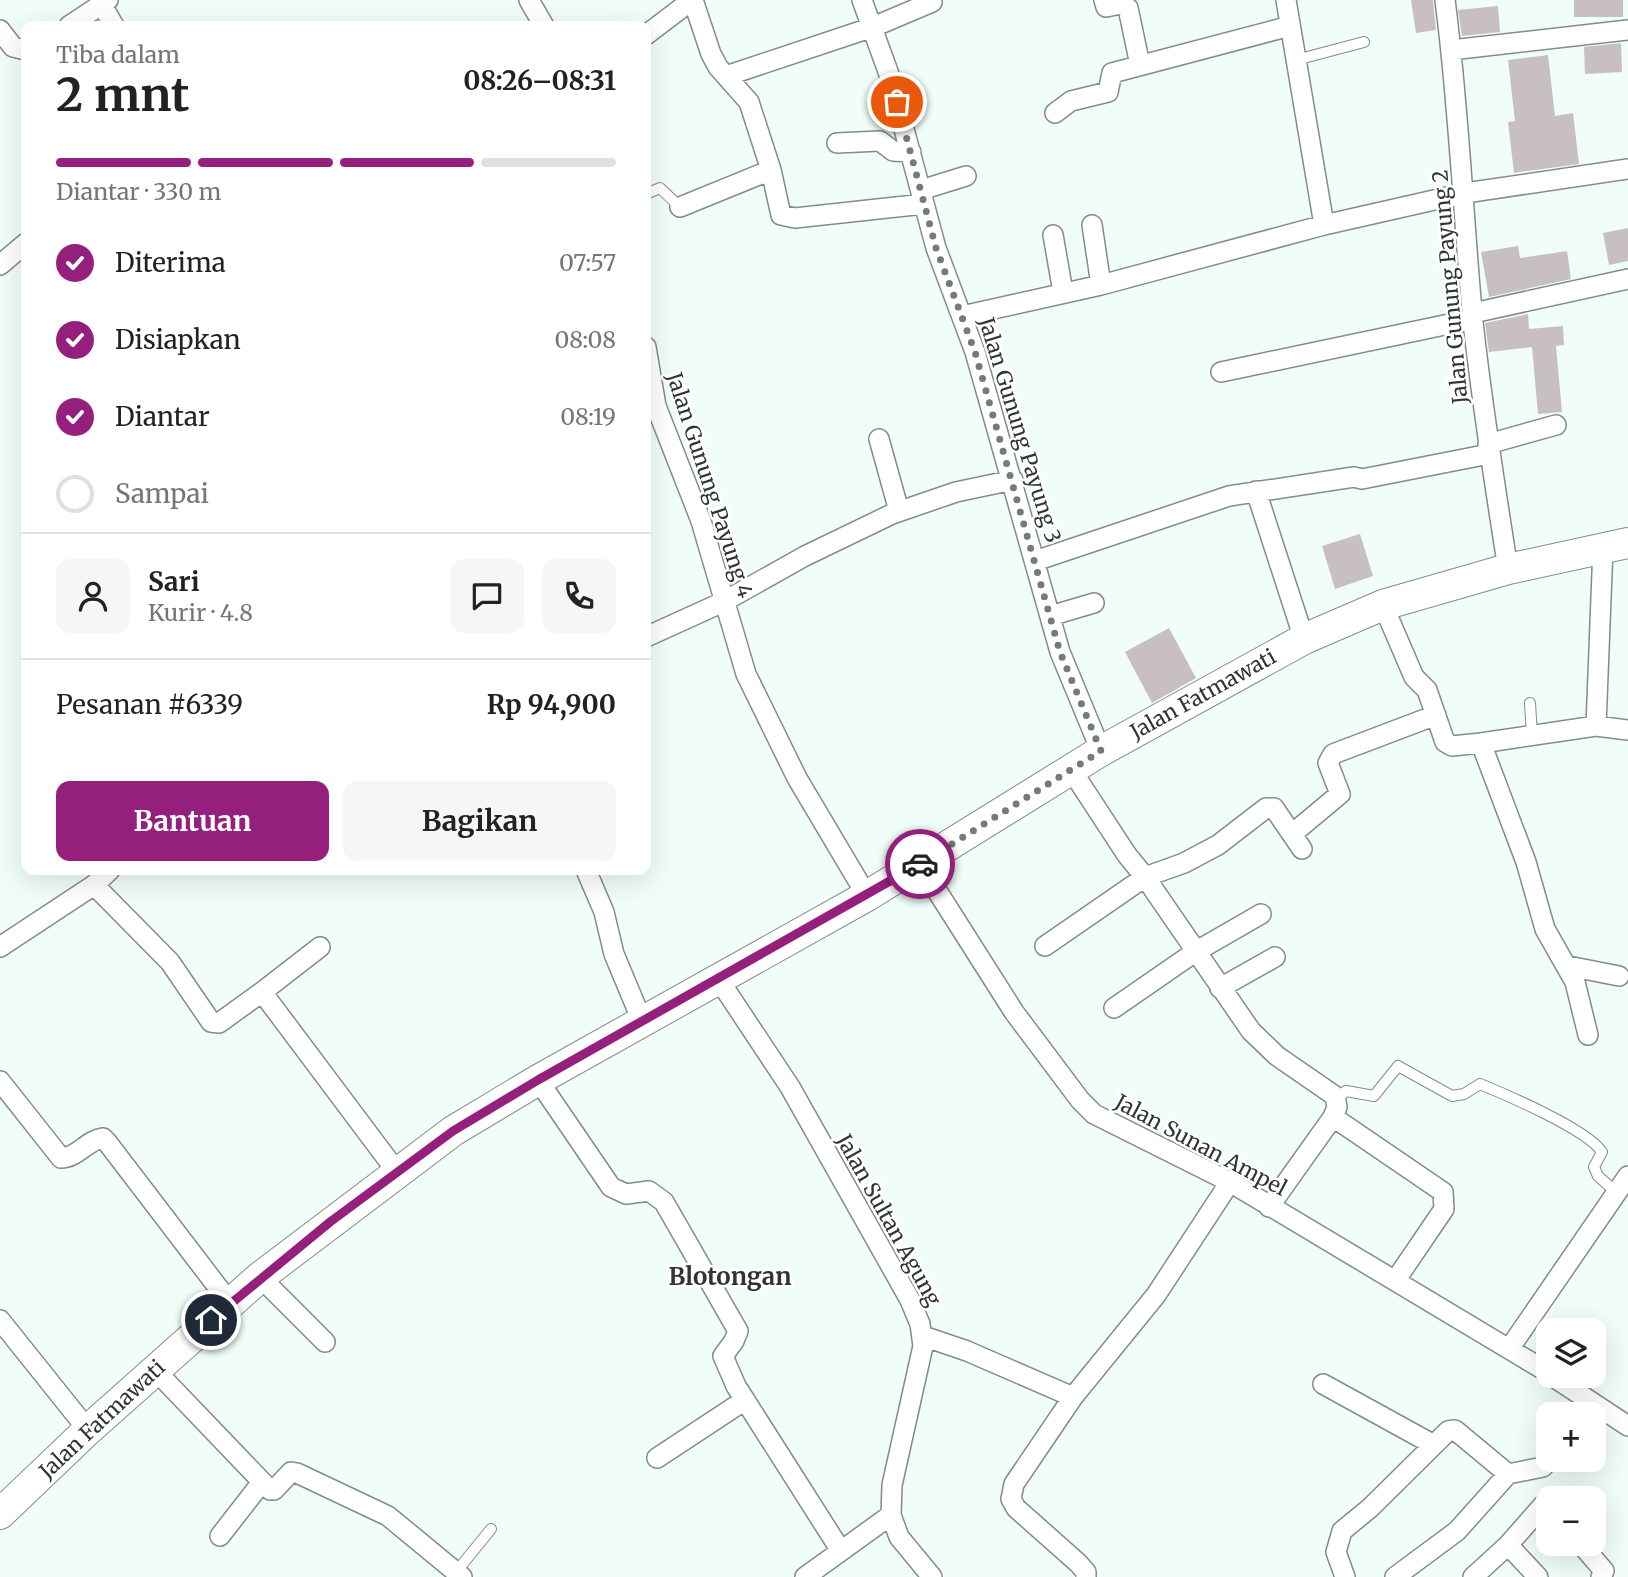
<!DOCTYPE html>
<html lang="id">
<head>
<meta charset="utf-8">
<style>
  body { margin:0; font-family:Merriweather,serif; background:#f6f6f6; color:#222; height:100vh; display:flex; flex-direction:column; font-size:26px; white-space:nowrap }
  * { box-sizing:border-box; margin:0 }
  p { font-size:23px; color:#767676 }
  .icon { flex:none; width:38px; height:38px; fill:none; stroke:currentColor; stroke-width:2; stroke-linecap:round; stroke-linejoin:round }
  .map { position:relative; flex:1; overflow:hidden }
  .details { position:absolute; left:21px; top:21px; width:630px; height:854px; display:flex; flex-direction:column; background:#fff; border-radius:14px; box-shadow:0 7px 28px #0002 }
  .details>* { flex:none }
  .controls { position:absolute; left:1536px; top:1318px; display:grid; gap:14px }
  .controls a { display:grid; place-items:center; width:70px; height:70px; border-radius:14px; background:#fff; box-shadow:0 7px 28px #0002; font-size:35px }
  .pin { position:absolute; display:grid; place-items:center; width:60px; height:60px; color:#fff; margin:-30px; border:4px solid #fff; border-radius:50%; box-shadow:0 2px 7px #0007 }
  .courier { position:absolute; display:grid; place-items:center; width:70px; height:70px; margin:-35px; border:5px solid #941f7d; border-radius:50%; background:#fff; color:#222; box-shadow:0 2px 9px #0007 }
  .summary em { font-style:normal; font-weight:700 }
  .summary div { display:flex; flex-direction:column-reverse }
  .summary { display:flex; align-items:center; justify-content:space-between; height:119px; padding:0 35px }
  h1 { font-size:46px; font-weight:700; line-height:52px }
  .bar { display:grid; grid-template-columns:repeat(4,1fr); gap:10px 7px; align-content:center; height:84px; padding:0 35px }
  .bar i { height:9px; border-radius:5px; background:#e0e0e0 }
  .bar .active { background:#941f7d }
  .bar p { grid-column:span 4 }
  .line { display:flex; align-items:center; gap:18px; padding:0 35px; border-top:2px solid #e0e0e0 }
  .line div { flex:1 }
  .round { display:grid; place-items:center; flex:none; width:74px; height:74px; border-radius:14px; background:#f6f6f6 }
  ol { padding:0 35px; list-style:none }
  li { display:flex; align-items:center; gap:21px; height:77px }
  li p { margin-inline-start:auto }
  li .icon { padding:7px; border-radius:50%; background:#941f7d; color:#fff; stroke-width:4 }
  li:last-child { color:#767676 }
  li i { width:38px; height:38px; border:4px solid #e0e0e0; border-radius:50% }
  .button { display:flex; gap:14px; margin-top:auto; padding:14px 35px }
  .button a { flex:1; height:80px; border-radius:14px; background:#941f7d; color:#fff; font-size:28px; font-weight:700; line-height:80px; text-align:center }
  .button a+a { background:#f6f6f6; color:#222 }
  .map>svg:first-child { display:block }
</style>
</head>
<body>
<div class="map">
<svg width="1628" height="1577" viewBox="0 0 1628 1577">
  <rect width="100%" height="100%" fill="#f1fdf9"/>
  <path fill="#c8bfc5" d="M 1411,0 L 1433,0 L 1436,30 L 1416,33 Z
    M 1574,0 L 1623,0 L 1623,17 L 1574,17 Z
    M 1498,6 L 1500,32 L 1462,36 L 1458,10 Z
    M 1621,43 L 1622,72 L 1585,74 L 1584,47 Z
    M 1548,55 L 1555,116 L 1573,113 L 1579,164 L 1514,173 L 1508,122 L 1515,121 L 1508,60 Z
    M 1628,228 L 1628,261 L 1609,265 L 1603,233 Z
    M 1518,246 L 1520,258 L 1567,251 L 1571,279 L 1489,297 L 1481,252 Z
    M 1528,314 L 1529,329 L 1563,326 L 1564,345 L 1556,346 L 1562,412 L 1538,414 L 1532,347 L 1489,352 L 1485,323 Z
    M 1360,534 L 1373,576 L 1335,589 L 1322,546 Z
    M 1169,628 L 1196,678 L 1152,703 L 1125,652 Z"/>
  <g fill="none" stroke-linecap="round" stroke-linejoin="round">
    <defs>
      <path id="lane" d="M 1296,60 L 1364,42
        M 646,194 L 660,188 L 680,207
        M 1530,703 L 1532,735
        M 1336,1099 L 1346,1091 L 1374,1096 L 1398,1066 L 1452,1096 L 1464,1094 L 1480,1084 C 1507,1095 1588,1130 1602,1152 L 1594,1167 L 1598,1176 L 1617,1193
        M 456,1572 L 491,1529"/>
      <path id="street" d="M 529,0 L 544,26
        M 693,0 L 711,54 L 718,67 L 749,102 L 771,170 L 781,215 L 795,218 L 924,204
        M 862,0 L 890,77 L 936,248 L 975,352 L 1060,652 L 1101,751
        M 1104,0 L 1106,7 L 1121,4 L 1128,8 L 1140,65
        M 1286,0 L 1324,225
        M 1445,0 C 1459,107 1463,215 1473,322 C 1482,405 1495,487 1508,569
        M 102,5 L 114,26
        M 69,26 L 108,0
        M 0,30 L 13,47 L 26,50
        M 646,35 L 692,0
        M 1451,50 L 1628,30
        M 726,76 L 873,27 L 932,2
        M 1055,113 L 1071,101 L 1108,92 L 1112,73 L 1290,26
        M 837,143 L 880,141 L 893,151 L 911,152
        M 921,190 L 966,176
        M 680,207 L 771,170
        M 1092,225 L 1101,285
        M 1053,235 L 1063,292
        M 0,265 L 26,243
        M 1473,313 L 1628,279
        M 962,316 L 1101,285 L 1324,225 L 1465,193 L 1628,169
        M 646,347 L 656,406 L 701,521 L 746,674 L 797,778 L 867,896
        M 1221,372 L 1473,319
        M 879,439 L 899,511
        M 1488,444 L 1556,425
        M 1256,491 L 1304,639
        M 1603,547 L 1596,726 L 1628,730
        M 1035,561 L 1229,496 L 1354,477 L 1362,479 L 1489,454
        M 1383,605 L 1414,677 L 1427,690 L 1445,742 L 1452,746 L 1481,743
        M 1050,616 L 1094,603
        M 646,637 L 723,602 L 805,556 L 892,514 L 956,492 L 1013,480
        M 1072,771 L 1127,855 L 1145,877 L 1251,1031 L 1277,1056 L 1335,1096 L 1337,1107 L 1333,1117 L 1443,1192 L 1444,1209 L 1395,1281
        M 1292,834 L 1340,794 L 1328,763 L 1333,754 L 1436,715
        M 920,864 L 1014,1012 L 1080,1100 L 1094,1114 L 1230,1182 L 1549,1373
        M 586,870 L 604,912 L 614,954 L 642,1021
        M 94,885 L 110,870
        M 1045,946 L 1145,877 L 1184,863 L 1218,845 L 1266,808 L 1274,808 L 1302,849
        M 0,947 L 94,885 L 170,962 L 211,1022 L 219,1023 L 262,992 L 397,1172
        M 1568,966 L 1619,976
        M 719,980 L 790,1087 L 910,1300 L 920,1324 L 923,1346 L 892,1485 L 891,1515 L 899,1537 L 932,1577
        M 1220,988 L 1275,957
        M 262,992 L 320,947
        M 1114,1008 L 1195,952 L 1261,914
        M 1588,1035 L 1575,982 L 1545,929 L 1526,862 L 1481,743 L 1596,726
        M 538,1080 L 611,1187 L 626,1194 L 649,1191 L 664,1202 L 738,1331 L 734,1341 L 723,1356 L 736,1386 L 841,1551
        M 0,1081 L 61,1158 C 77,1158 87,1140 103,1138 L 107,1142 L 230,1303
        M 1269,1207 L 1333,1117
        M 260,1277 L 325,1342
        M 0,1320 L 88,1430
        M 923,1336 L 967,1351 L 1073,1397
        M 1509,1349 L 1628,1176
        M 155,1370 L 270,1490 L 274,1490 L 291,1472 L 297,1473 L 388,1516 L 462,1577
        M 1552,1376 L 1628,1426
        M 1323,1384 L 1434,1445
        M 657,1458 L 745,1400
        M 220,1536 L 262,1482
        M 1581,1544 L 1604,1571 L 1601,1577
        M 1508,1545 L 1538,1577
        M 805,1577 L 891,1515
        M 1086,1577 L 1086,1572 L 1078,1563 L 1016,1508 L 1011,1499 L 1014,1484 L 1073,1397 L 1156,1295 L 1230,1182
        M 1345,1577 L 1336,1552 L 1342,1531 L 1370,1508 L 1448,1431 L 1455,1430 L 1508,1474
        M 1395,1577 L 1457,1531 L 1508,1474 L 1543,1467 L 1549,1459
        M 1473,1577 L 1508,1545 L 1545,1503"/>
      <path id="primary" d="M 0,1514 L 88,1430 L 260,1277 L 453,1131 L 538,1080 L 867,896 L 1101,751 L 1304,639 L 1383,605 L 1508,569 L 1628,543"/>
    </defs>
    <use href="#lane" stroke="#828d89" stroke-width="12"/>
    <use href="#street" stroke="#828d89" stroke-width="22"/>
    <use href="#primary" stroke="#828d89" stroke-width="32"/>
    <use href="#lane" stroke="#fff" stroke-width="10"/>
    <use href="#street" stroke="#fff" stroke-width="19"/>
    <use href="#primary" stroke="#fff" stroke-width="30"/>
  </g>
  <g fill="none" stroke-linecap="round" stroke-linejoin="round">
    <path stroke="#747b78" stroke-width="7" stroke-dasharray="0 12.6" d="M 897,102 L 936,248 L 975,352 L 1060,652 L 1101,751 L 920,864"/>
    <path stroke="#941f7d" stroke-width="9" d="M 211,1320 L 330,1222 L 453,1131 L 538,1080 L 920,864"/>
  </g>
  <g text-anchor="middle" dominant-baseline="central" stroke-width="5" stroke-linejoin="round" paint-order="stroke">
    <g font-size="21" fill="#303533" stroke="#fff">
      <text transform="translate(1450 287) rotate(-95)">Jalan Gunung Payung 2</text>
      <text transform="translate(1020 430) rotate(73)">Jalan Gunung Payung 3</text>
      <text transform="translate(710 485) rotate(72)">Jalan Gunung Payung 4</text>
      <text transform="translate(1203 694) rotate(-29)">Jalan Fatmawati</text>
      <text transform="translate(1201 1145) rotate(28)">Jalan Sunan Ampel</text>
      <text transform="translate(889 1220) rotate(61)">Jalan Sultan Agung</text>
      <text transform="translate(102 1419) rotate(-43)">Jalan Fatmawati</text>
    </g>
    <g font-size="24" font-weight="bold" fill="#303533" stroke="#fff">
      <text x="730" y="1276">Blotongan</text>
    </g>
  </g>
</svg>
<div class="controls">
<a><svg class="icon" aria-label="layers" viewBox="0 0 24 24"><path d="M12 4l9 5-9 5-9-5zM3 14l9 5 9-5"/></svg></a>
<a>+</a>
<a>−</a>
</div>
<div class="pin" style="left:897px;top:102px;background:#ea580c"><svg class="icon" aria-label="bag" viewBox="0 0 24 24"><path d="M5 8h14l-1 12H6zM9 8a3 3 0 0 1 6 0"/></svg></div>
<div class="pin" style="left:211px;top:1320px;background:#1f2937"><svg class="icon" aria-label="home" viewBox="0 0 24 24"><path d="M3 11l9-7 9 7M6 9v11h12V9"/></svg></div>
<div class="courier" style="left:920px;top:864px"><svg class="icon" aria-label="car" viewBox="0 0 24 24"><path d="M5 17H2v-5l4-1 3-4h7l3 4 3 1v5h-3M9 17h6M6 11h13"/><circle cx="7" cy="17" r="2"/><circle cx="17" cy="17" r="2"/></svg></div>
<section class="details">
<div class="summary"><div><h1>2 mnt</h1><p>Tiba dalam</p></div><em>08:26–08:31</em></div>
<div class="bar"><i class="active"></i><i class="active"></i><i class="active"></i><i></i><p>Diantar · 330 m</p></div>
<ol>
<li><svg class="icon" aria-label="check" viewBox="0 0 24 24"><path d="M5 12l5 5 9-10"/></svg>Diterima<p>07:57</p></li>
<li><svg class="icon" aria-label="check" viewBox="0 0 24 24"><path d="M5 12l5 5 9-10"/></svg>Disiapkan<p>08:08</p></li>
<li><svg class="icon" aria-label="check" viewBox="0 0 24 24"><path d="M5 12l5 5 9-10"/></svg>Diantar<p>08:19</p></li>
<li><i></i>Sampai</li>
</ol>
<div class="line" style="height:126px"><a class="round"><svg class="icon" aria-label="person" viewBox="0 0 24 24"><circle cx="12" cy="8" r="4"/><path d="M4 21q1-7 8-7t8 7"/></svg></a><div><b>Sari</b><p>Kurir · 4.8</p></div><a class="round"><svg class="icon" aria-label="chat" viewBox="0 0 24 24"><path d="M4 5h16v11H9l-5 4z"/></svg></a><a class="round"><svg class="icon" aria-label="phone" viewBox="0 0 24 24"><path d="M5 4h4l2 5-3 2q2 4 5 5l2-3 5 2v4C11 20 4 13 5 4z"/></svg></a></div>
<div class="line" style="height:91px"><div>Pesanan #6339</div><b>Rp 94,900</b></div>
<div class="button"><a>Bantuan</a><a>Bagikan</a></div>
</section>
</div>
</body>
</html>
